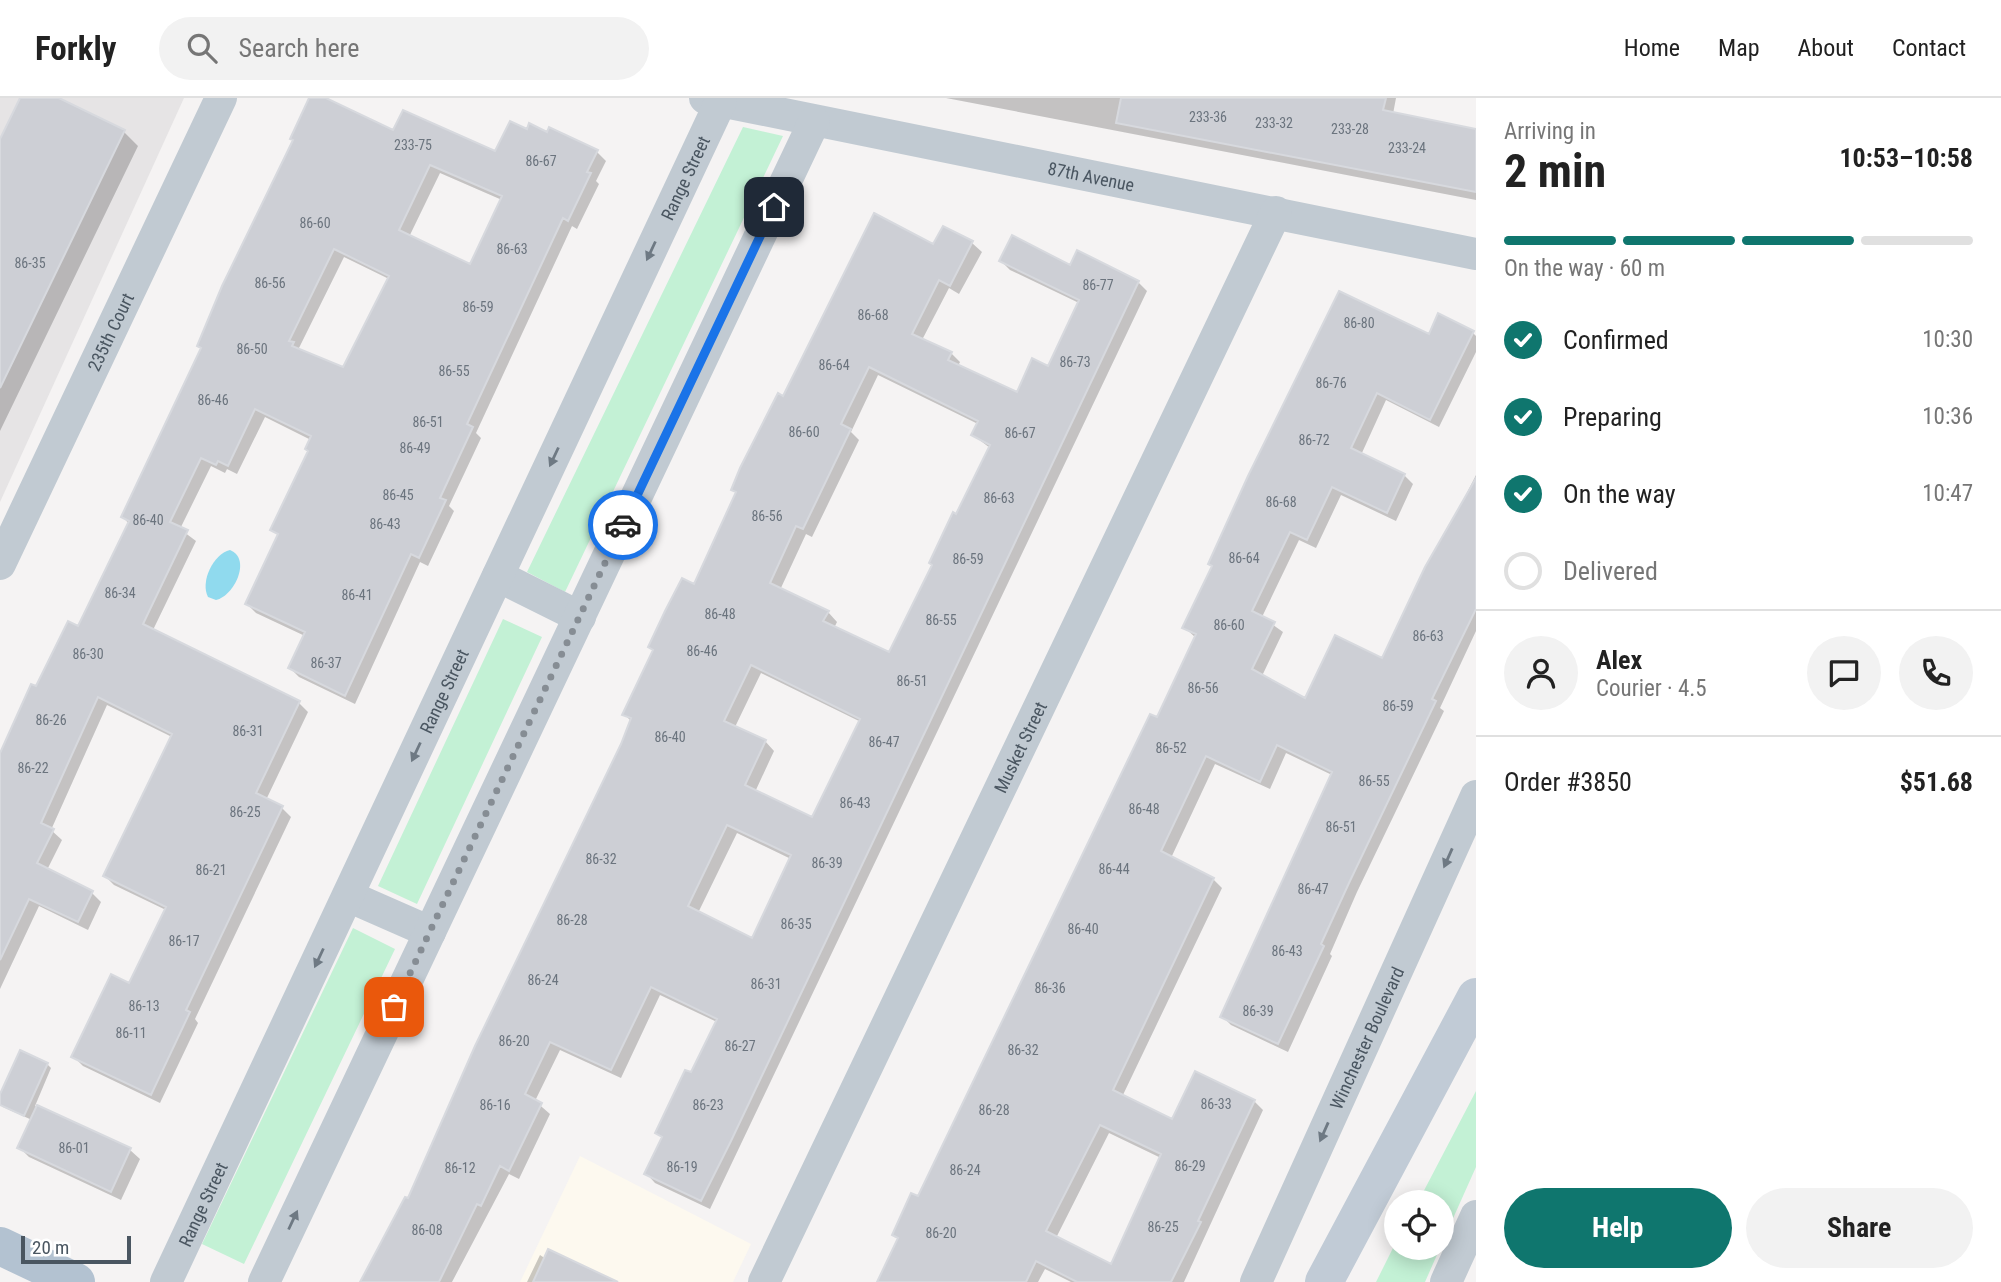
<!DOCTYPE html>
<html lang="en">
<head>
<meta charset="utf-8">
<style>
  body { margin:0; font-family:"Roboto Condensed",sans-serif; background:#f2f2f2; color:#222; height:100vh; display:flex; flex-direction:column; font-size:26px; white-space:nowrap }
  * { box-sizing:border-box; margin:0 }
  p { font-size:23px; color:#767676 }
  .icon { flex:none; width:38px; height:38px; fill:none; stroke:currentColor; stroke-width:2; stroke-linecap:round; stroke-linejoin:round }
  .map { position:relative; flex:1; overflow:hidden }
  .side { display:flex; flex-direction:column; background:#fff; width:525px }
  .side>* { flex:none }
  .controls { position:absolute; left:1384px; top:1092px; display:grid; gap:14px }
  .controls a { display:grid; place-items:center; width:70px; height:70px; border-radius:50%; background:#fff; box-shadow:0 4px 18px #0003; font-size:35px }
  .scale { position:absolute; left:21px; bottom:18px; width:110px; box-sizing:border-box; padding-left:7px; border:4px solid #4a5661; border-top:0; font-size:19px; line-height:24px; white-space:nowrap; color:#4a5661; -webkit-text-stroke:5px #fff; paint-order:stroke }
  .pin { position:absolute; display:grid; place-items:center; width:60px; height:60px; color:#fff; margin:-30px; border-radius:14px; box-shadow:0 4px 10px #0006 }
  .courier { position:absolute; display:grid; place-items:center; width:70px; height:70px; margin:-35px; border:5px solid #1a73e8; border-radius:50%; background:#fff; color:#222; box-shadow:0 2px 9px #0007 }
  .summary em { font-style:normal; font-weight:700 }
  .summary div { display:flex; flex-direction:column-reverse }
  .summary { display:flex; align-items:center; justify-content:space-between; height:119px; padding:0 28px }
  h1 { font-size:46px; font-weight:700; line-height:52px }
  .bar { display:grid; grid-template-columns:repeat(4,1fr); gap:10px 7px; align-content:center; height:84px; padding:0 28px }
  .bar i { height:9px; border-radius:5px; background:#e0e0e0 }
  .bar .on { background:#0f766e }
  .bar p { grid-column:span 4 }
  .line { display:flex; align-items:center; gap:18px; padding:0 28px; border-top:2px solid #e0e0e0 }
  .line div { flex:1 }
  .round { display:grid; place-items:center; flex:none; width:74px; height:74px; border-radius:37px; background:#f2f2f2 }
  ol { padding:0 28px; list-style:none }
  li { display:flex; align-items:center; gap:21px; height:77px }
  li p { margin-inline-start:auto }
  li .icon { padding:7px; border-radius:50%; background:#0f766e; color:#fff; stroke-width:4 }
  li:last-child { color:#767676 }
  li i { width:38px; height:38px; border:4px solid #e0e0e0; border-radius:50% }
  .button { display:flex; gap:14px; margin-top:auto; padding:14px 28px }
  .button a { flex:1; height:80px; border-radius:42px; background:#0f766e; color:#fff; font-size:28px; font-weight:700; line-height:80px; text-align:center }
  .button a+a { background:#f2f2f2; color:#222 }
  header { display:flex; align-items:center; gap:42px; box-sizing:border-box; height:98px; padding:0 35px; background:#fff; border-bottom:2px solid #e0e0e0 }
  header strong { font-size:33px }
  nav { display:flex; gap:38px; margin-inline-start:auto; font-size:24px }
  .search { width:490px; height:63px; background:#f2f2f2; display:flex; align-items:center; gap:18px; box-sizing:border-box; padding:0 24px; border-radius:38px; color:#767676; font-size:26px }
  main { display:flex; flex:1; min-height:0 }
  .map>svg:first-child { display:block }
</style>
</head>
<body>
<header>
<strong>Forkly</strong>
<div class="search"><svg class="icon" aria-label="search" viewBox="0 0 24 24"><circle cx="10" cy="10" r="6"/><path d="M15 15l6 6"/></svg>Search here</div>
<nav><a>Home</a><a>Map</a><a>About</a><a>Contact</a></nav>
</header>
<main>
<div class="map">
<svg width="1476" height="1184" viewBox="0 0 1476 1184">
  <rect width="100%" height="100%" fill="#f5f3f3"/>
  <path fill="#fdf9ef" d="M 580,1058 L 751,1146 L 733,1184 L 520,1184 Z"/>
  <path fill="#e6e4e5" d="M 0,0 L 184,0 L 0,404 Z"/>
  <path fill="#c3f1d5" d="M 743,29 L 783,38 L 565,494 L 527,474 Z
    M 503,521 L 542,539 L 417,806 L 378,788 Z
    M 353,830 L 395,851 L 244,1166 L 202,1146 Z
    M 1476,993 L 1476,1069 L 1442,1145 L 1442,1104 L 1418,1104 Z
    M 1396,1144 L 1396,1150 L 1440,1150 L 1425,1184 L 1376,1184 Z"/>
  <path fill="#90daee" d="M 230,452 C 252,461 234,498 216,502 L 208,499 C 200,484 213,456 230,452 Z"/>
  <path fill="#0003" fill-rule="evenodd" d="M 22,0 L 55,0 L 124,34 L 138,48 L 0,333 L 0,45 Z
    M 311,0 L 322,0 L 394,35 L 495,55 L 527,33 L 597,54 L 606,63 L 596,83 L 599,86 L 577,131 L 572,128 L 476,335 L 481,340 L 449,408 L 454,413 L 428,468 L 420,464 L 355,606 L 299,579 L 290,570 L 305,538 L 256,515 L 247,506 L 279,439 L 273,432 L 309,353 L 311,342 L 265,319 L 237,376 L 227,371 L 225,375 L 211,368 L 180,431 L 196,443 L 153,532 L 299,605 L 308,614 L 266,702 L 282,710 L 291,719 L 195,921 L 198,925 L 160,1005 L 83,968 L 74,959 L 129,887 L 166,812 L 114,787 L 105,778 L 172,639 L 107,607 L 51,732 L 62,742 L 47,772 L 92,795 L 101,804 L 88,832 L 39,808 L 0,891 L 0,658 L 37,590 L 78,530 L 129,426 L 123,419 L 203,251 ZM 440,75 L 502,102 L 471,168 L 409,139 ZM 344,159 L 389,181 L 343,271 L 298,252 Z
    M 946,0 L 1396,0 L 1393,16 L 1476,32 L 1476,102 Z
    M 944,130 L 972,145 L 982,154 L 959,196 L 949,190 L 922,242 L 951,255 L 960,264 L 958,268 L 1017,296 L 1049,270 L 1079,205 L 1010,172 L 1001,163 L 1070,170 L 1138,184 L 1147,193 L 710,1111 L 655,1085 L 646,1075 L 663,1041 L 657,1035 L 691,977 L 717,924 L 660,897 L 621,980 L 560,952 L 535,1003 L 550,1016 L 519,1081 L 509,1076 L 452,1184 L 362,1184 L 409,1102 L 622,647 L 631,623 L 624,616 L 654,553 L 650,549 L 695,489 L 737,396 L 733,392 L 784,300 L 934,148 ZM 878,277 L 978,326 L 973,337 L 990,350 L 891,556 L 834,530 L 837,524 L 828,514 L 780,492 L 806,436 L 812,439 L 859,342 L 851,334 ZM 761,575 L 861,624 L 813,721 L 755,694 L 774,653 L 765,643 L 735,629 ZM 737,735 L 791,761 L 752,842 L 698,815 Z
    M 1472,234 L 1476,238 L 1476,254 L 1439,329 L 1386,302 L 1361,357 L 1404,377 L 1413,386 L 1396,423 L 1341,397 L 1316,450 L 1299,442 L 1262,519 L 1283,534 L 1262,578 L 1305,603 L 1382,563 L 1476,377 L 1476,533 L 1440,610 L 1444,613 L 1357,794 L 1330,856 L 1332,858 L 1288,954 L 1231,927 L 1222,918 L 1332,677 L 1286,655 L 1270,691 L 1215,666 L 1171,760 L 1213,781 L 1222,790 L 1122,999 L 1173,1023 L 1254,1003 L 1263,1012 L 1184,1184 L 1071,1184 L 1045,1171 L 1038,1184 L 879,1184 L 899,1142 L 894,1137 L 919,1101 L 1196,540 L 1184,529 L 1213,469 L 1430,238 ZM 1109,1035 L 1161,1060 L 1112,1168 L 1056,1140 Z
    M 47,966 L 51,970 L 35,1008 L 130,1052 L 140,1061 L 121,1102 L 29,1059 L 19,1049 L 32,1022 L 3,1009 L 0,1001 Z
    M 540,1157 L 546,1161 L 595,1184 L 527,1184 Z"/>
  <path fill="#cdcfd5" stroke="#d7d9de" stroke-width="2" fill-rule="evenodd" d="M 20,0 L 59,0 L 125,32 L 0,290 L 0,41 Z
    M 309,0 L 326,0 L 393,32 L 403,12 L 495,53 L 510,23 L 527,31 L 529,25 L 547,34 L 549,29 L 598,52 L 587,74 L 591,75 L 568,123 L 563,120 L 467,326 L 473,329 L 440,400 L 446,402 L 419,460 L 411,456 L 345,598 L 288,570 L 305,534 L 245,506 L 278,436 L 270,432 L 308,353 L 305,351 L 311,338 L 255,311 L 228,368 L 218,363 L 216,367 L 201,360 L 170,424 L 188,432 L 143,526 L 300,603 L 256,695 L 283,708 L 186,912 L 190,914 L 151,997 L 71,959 L 111,876 L 129,885 L 166,809 L 103,778 L 172,636 L 98,599 L 41,725 L 54,731 L 37,765 L 93,793 L 78,824 L 29,801 L 0,862 L 0,655 L 31,586 L 36,588 L 68,523 L 78,528 L 129,423 L 121,419 L 201,250 L 197,248 L 222,188 L 293,42 L 290,41 ZM 430,67 L 502,98 L 470,166 L 399,132 ZM 334,151 L 389,178 L 343,269 L 292,248 L 294,244 L 289,243 Z
    M 1121,0 L 1386,0 L 1383,12 L 1476,31 L 1476,94 L 1116,25 Z
    M 874,115 L 933,146 L 943,128 L 973,143 L 950,188 L 939,182 L 912,236 L 952,254 L 948,262 L 1017,294 L 1032,260 L 1048,268 L 1079,202 L 999,163 L 1012,137 L 1070,167 L 1077,152 L 1139,183 L 731,1043 L 701,1103 L 644,1076 L 662,1039 L 655,1035 L 685,972 L 691,974 L 717,921 L 651,889 L 611,972 L 550,944 L 525,996 L 542,1005 L 509,1073 L 500,1068 L 481,1108 L 477,1106 L 439,1184 L 360,1184 L 405,1099 L 408,1100 L 475,948 L 621,646 L 631,620 L 622,617 L 653,552 L 648,549 L 665,513 L 682,480 L 694,486 L 736,394 L 731,392 L 740,370 L 778,295 L 783,298 ZM 869,269 L 978,323 L 971,337 L 990,347 L 956,416 L 953,414 L 929,465 L 932,467 L 889,554 L 823,523 L 829,513 L 770,485 L 796,428 L 803,431 L 851,331 L 841,326 ZM 751,567 L 860,621 L 812,719 L 745,687 L 766,642 L 724,623 ZM 727,727 L 791,757 L 752,840 L 688,808 Z
    M 1339,193 L 1429,236 L 1438,215 L 1474,233 L 1430,322 L 1377,295 L 1351,350 L 1405,376 L 1387,415 L 1332,389 L 1307,442 L 1290,434 L 1252,513 L 1275,524 L 1252,571 L 1305,600 L 1335,537 L 1382,560 L 1425,469 L 1476,380 L 1476,511 L 1432,601 L 1436,603 L 1349,785 L 1321,846 L 1324,848 L 1278,946 L 1220,919 L 1332,674 L 1277,647 L 1260,684 L 1206,658 L 1161,753 L 1214,780 L 1113,992 L 1172,1021 L 1195,973 L 1255,1002 L 1198,1123 L 1201,1124 L 1171,1184 L 1077,1184 L 1036,1163 L 1026,1184 L 877,1184 L 898,1140 L 892,1137 L 911,1095 L 918,1098 L 1150,616 L 1157,619 L 1196,536 L 1182,530 L 1212,468 L 1208,466 L 1248,378 ZM 1100,1027 L 1161,1056 L 1111,1166 L 1046,1133 Z
    M 20,952 L 48,965 L 24,1018 L 0,1007 L 0,996 Z
    M 37,1007 L 131,1050 L 111,1094 L 17,1050 Z
    M 548,1151 L 618,1184 L 533,1184 Z"/>
  <g fill="none" stroke-linecap="round" stroke-linejoin="round">
    <g stroke="#c1cad2" stroke-width="32">
      <path id="s1" d="M 705,0 L 1476,156"/>
      <path id="s2" d="M 0,466 L 221,0"/>
      <path d="M 498,478 L 580,519"/>
      <path d="M 348,798 L 430,834"/>
      <path id="s3" d="M 166,1184 L 721,3"/>
      <path d="M 264,1184 L 814,24"/>
      <path id="s4" d="M 764,1184 L 1276,114"/>
      <path id="s5" d="M 1256,1184 L 1476,698"/>
      <path d="M 1446,1184 L 1476,1118"/>
    </g>
    <path stroke="#c1cbd6" stroke-width="38" d="M 1324,1184 L 1476,899"/>
    <path stroke="#b3c2d1" stroke-width="38" d="M 0,1148 L 76,1184"/>
  </g>
  <defs><path id="oneway-solid" d="M-6-.8H1V-3.2L6.5 0L1 3.2V.8H-6Z" transform="scale(1.75)"/></defs>
  <g fill="#6e7983">
    <use href="#oneway-solid" transform="translate(651 153) rotate(115)"/>
    <use href="#oneway-solid" transform="translate(554 359) rotate(115)"/>
    <use href="#oneway-solid" transform="translate(416 654) rotate(115)"/>
    <use href="#oneway-solid" transform="translate(1448 760) rotate(114)"/>
    <use href="#oneway-solid" transform="translate(319 860) rotate(115)"/>
    <use href="#oneway-solid" transform="translate(1324 1034) rotate(114)"/>
    <use href="#oneway-solid" transform="translate(293 1122) rotate(-65)"/>
  </g>
  <g fill="none" stroke-linecap="round" stroke-linejoin="round">
    <path stroke="#868d94" stroke-width="7" stroke-dasharray="0 12.6" d="M 394,909 L 623,427"/>
    <path stroke="#1a73e8" stroke-width="9" d="M 623,427 L 774,109"/>
  </g>
  <g text-anchor="middle" dominant-baseline="central" stroke-width="6" stroke-linejoin="round" paint-order="stroke">
    <g font-size="14" fill="#6b747e">
      <text x="1208" y="19">233-36</text>
      <text x="1274" y="25">233-32</text>
      <text x="1350" y="31">233-28</text>
      <text x="413" y="47">233-75</text>
      <text x="1407" y="50">233-24</text>
      <text x="541" y="63">86-67</text>
      <text x="315" y="125">86-60</text>
      <text x="512" y="151">86-63</text>
      <text x="30" y="165">86-35</text>
      <text x="270" y="185">86-56</text>
      <text x="1098" y="187">86-77</text>
      <text x="478" y="209">86-59</text>
      <text x="873" y="217">86-68</text>
      <text x="1359" y="225">86-80</text>
      <text x="252" y="251">86-50</text>
      <text x="1075" y="264">86-73</text>
      <text x="834" y="267">86-64</text>
      <text x="454" y="273">86-55</text>
      <text x="1331" y="285">86-76</text>
      <text x="213" y="302">86-46</text>
      <text x="428" y="324">86-51</text>
      <text x="804" y="334">86-60</text>
      <text x="1020" y="335">86-67</text>
      <text x="1314" y="342">86-72</text>
      <text x="415" y="350">86-49</text>
      <text x="398" y="397">86-45</text>
      <text x="999" y="400">86-63</text>
      <text x="1281" y="404">86-68</text>
      <text x="767" y="418">86-56</text>
      <text x="148" y="422">86-40</text>
      <text x="385" y="426">86-43</text>
      <text x="1244" y="460">86-64</text>
      <text x="968" y="461">86-59</text>
      <text x="120" y="495">86-34</text>
      <text x="357" y="497">86-41</text>
      <text x="720" y="516">86-48</text>
      <text x="941" y="522">86-55</text>
      <text x="1229" y="527">86-60</text>
      <text x="1428" y="538">86-63</text>
      <text x="702" y="553">86-46</text>
      <text x="88" y="556">86-30</text>
      <text x="326" y="565">86-37</text>
      <text x="912" y="583">86-51</text>
      <text x="1203" y="590">86-56</text>
      <text x="1398" y="608">86-59</text>
      <text x="51" y="622">86-26</text>
      <text x="248" y="633">86-31</text>
      <text x="670" y="639">86-40</text>
      <text x="884" y="644">86-47</text>
      <text x="1171" y="650">86-52</text>
      <text x="33" y="670">86-22</text>
      <text x="1374" y="683">86-55</text>
      <text x="855" y="705">86-43</text>
      <text x="1144" y="711">86-48</text>
      <text x="245" y="714">86-25</text>
      <text x="1341" y="729">86-51</text>
      <text x="601" y="761">86-32</text>
      <text x="827" y="765">86-39</text>
      <text x="1114" y="771">86-44</text>
      <text x="211" y="772">86-21</text>
      <text x="1313" y="791">86-47</text>
      <text x="572" y="822">86-28</text>
      <text x="796" y="826">86-35</text>
      <text x="1083" y="831">86-40</text>
      <text x="184" y="843">86-17</text>
      <text x="1287" y="853">86-43</text>
      <text x="543" y="882">86-24</text>
      <text x="766" y="886">86-31</text>
      <text x="1050" y="890">86-36</text>
      <text x="144" y="908">86-13</text>
      <text x="1258" y="913">86-39</text>
      <text x="131" y="935">86-11</text>
      <text x="514" y="943">86-20</text>
      <text x="740" y="948">86-27</text>
      <text x="1023" y="952">86-32</text>
      <text x="1216" y="1006">86-33</text>
      <text x="495" y="1007">86-16</text>
      <text x="708" y="1007">86-23</text>
      <text x="994" y="1012">86-28</text>
      <text x="74" y="1050">86-01</text>
      <text x="1190" y="1068">86-29</text>
      <text x="682" y="1069">86-19</text>
      <text x="460" y="1070">86-12</text>
      <text x="965" y="1072">86-24</text>
      <text x="1163" y="1129">86-25</text>
      <text x="427" y="1132">86-08</text>
      <text x="941" y="1135">86-20</text>
    </g>
    <g font-size="18" fill="#4a5661" stroke="#fff">
      <text stroke="none"><textPath href="#s1" startOffset="394">87th Avenue</textPath></text>
      <text stroke="none"><textPath href="#s3" startOffset="1220">Range Street</textPath></text>
      <text stroke="none"><textPath href="#s2" startOffset="257">235th Court</textPath></text>
      <text stroke="none"><textPath href="#s3" startOffset="653">Range Street</textPath></text>
      <text stroke="none"><textPath href="#s4" startOffset="593">Musket Street</textPath></text>
      <text stroke="none"><textPath href="#s5" startOffset="268">Winchester Boulevard</textPath></text>
      <text stroke="none"><textPath href="#s3" startOffset="86">Range Street</textPath></text>
    </g>
  </g>
</svg>
<div class="controls">
<a><svg class="icon" aria-label="locate" viewBox="0 0 24 24"><circle cx="12" cy="12" r="6"/><path d="M12 2v4M12 18v4M2 12h4M18 12h4"/></svg></a>
</div>
<div class="scale">20 m</div>
<div class="pin" style="left:394px;top:909px;background:#ea580c"><svg class="icon" aria-label="bag" viewBox="0 0 24 24"><path d="M5 8h14l-1 12H6zM9 8a3 3 0 0 1 6 0"/></svg></div>
<div class="pin" style="left:774px;top:109px;background:#1f2937"><svg class="icon" aria-label="home" viewBox="0 0 24 24"><path d="M3 11l9-7 9 7M6 9v11h12V9"/></svg></div>
<div class="courier" style="left:623px;top:427px"><svg class="icon" aria-label="car" viewBox="0 0 24 24"><path d="M5 17H2v-5l4-1 3-4h7l3 4 3 1v5h-3M9 17h6M6 11h13"/><circle cx="7" cy="17" r="2"/><circle cx="17" cy="17" r="2"/></svg></div>
</div>
<section class="side">
<div class="summary"><div><h1>2 min</h1><p>Arriving in</p></div><em>10:53–10:58</em></div>
<div class="bar"><i class="on"></i><i class="on"></i><i class="on"></i><i></i><p>On the way · 60 m</p></div>
<ol>
<li><svg class="icon" aria-label="check" viewBox="0 0 24 24"><path d="M5 12l5 5 9-10"/></svg>Confirmed<p>10:30</p></li>
<li><svg class="icon" aria-label="check" viewBox="0 0 24 24"><path d="M5 12l5 5 9-10"/></svg>Preparing<p>10:36</p></li>
<li><svg class="icon" aria-label="check" viewBox="0 0 24 24"><path d="M5 12l5 5 9-10"/></svg>On the way<p>10:47</p></li>
<li><i></i>Delivered</li>
</ol>
<div class="line" style="height:126px"><a class="round"><svg class="icon" aria-label="person" viewBox="0 0 24 24"><circle cx="12" cy="8" r="4"/><path d="M4 21q1-7 8-7t8 7"/></svg></a><div><b>Alex</b><p>Courier · 4.5</p></div><a class="round"><svg class="icon" aria-label="chat" viewBox="0 0 24 24"><path d="M4 5h16v11H9l-5 4z"/></svg></a><a class="round"><svg class="icon" aria-label="phone" viewBox="0 0 24 24"><path d="M5 4h4l2 5-3 2q2 4 5 5l2-3 5 2v4C11 20 4 13 5 4z"/></svg></a></div>
<div class="line" style="height:91px"><div>Order #3850</div><b>$51.68</b></div>
<div class="button"><a>Help</a><a>Share</a></div>
</section>
</main>
</body>
</html>
